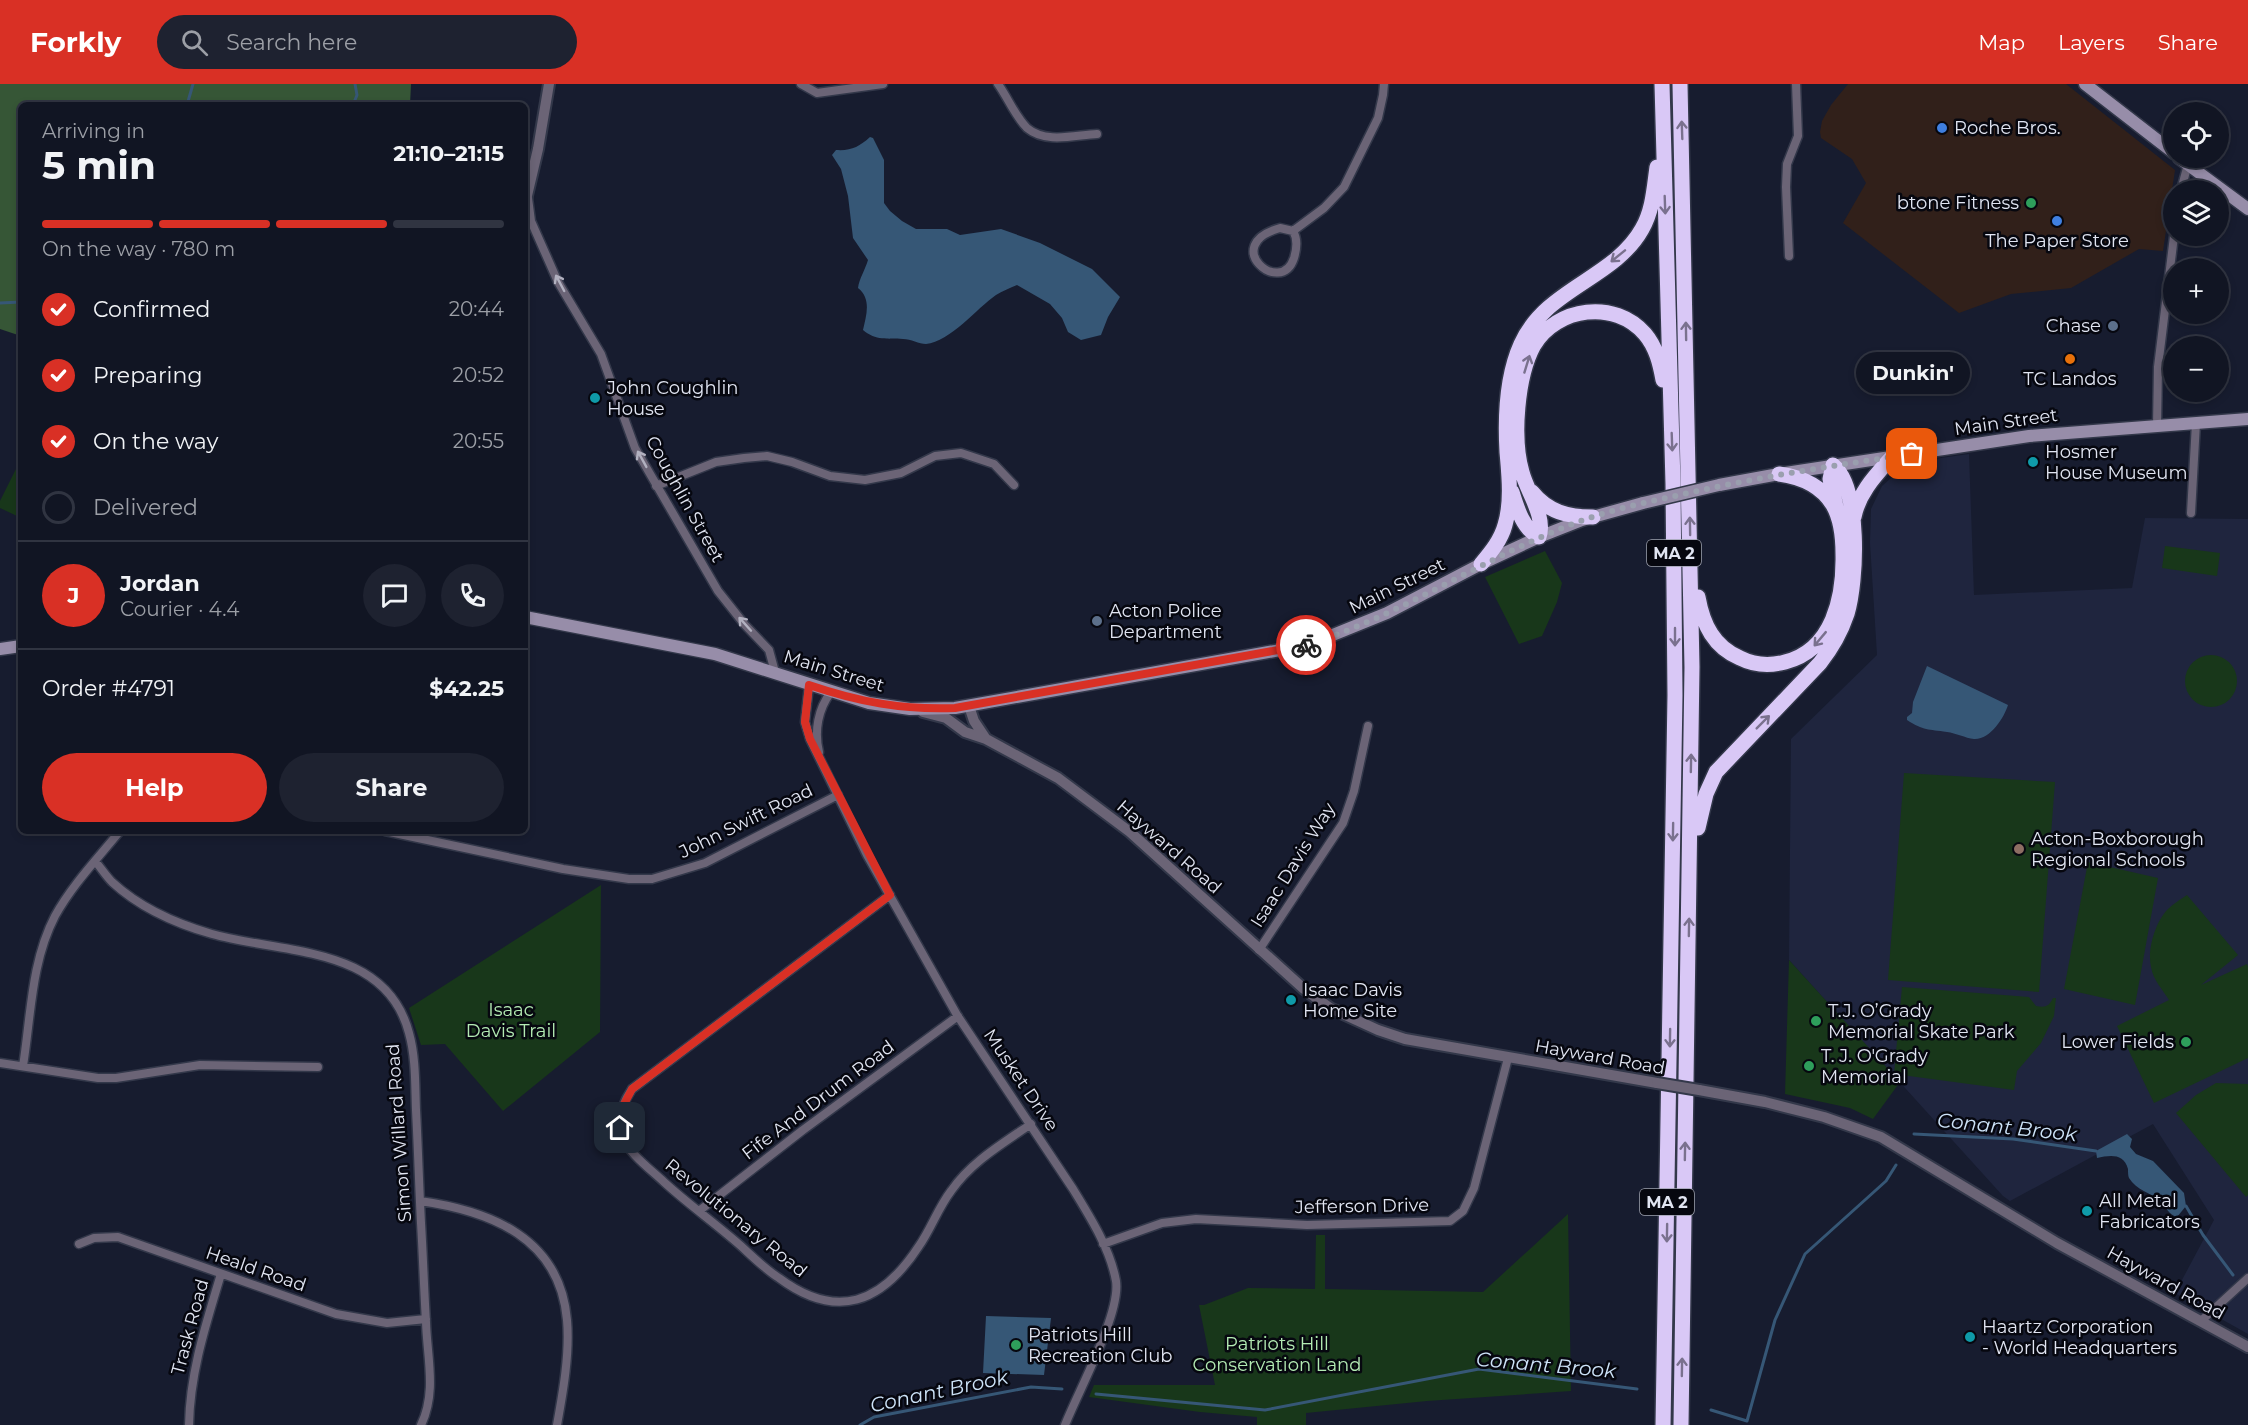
<!DOCTYPE html>
<html lang="en">
<head>
<meta charset="utf-8">
<style>
  body { margin:0; font-family:Montserrat,sans-serif; background:#1e2230; color:#f1f3f6; height:100vh; display:flex; flex-direction:column; font-size:22px; white-space:nowrap }
  * { box-sizing:border-box; margin:0 }
  p { font-size:20px; color:#9c9fa6 }
  .icon { flex:none; width:33px; height:33px; fill:none; stroke:currentColor; stroke-width:2; stroke-linecap:round; stroke-linejoin:round }
  .map { position:relative; flex:1; overflow:hidden }
  .sheet { position:absolute; left:18px; top:18px; width:510px; height:732px; display:flex; flex-direction:column; background:#111523; border-radius:9px; box-shadow:0 3px 9px #0003,0 0 0 2px #303441 }
  .sheet>* { flex:none }
  .tools { position:absolute; left:2163px; top:18px; display:grid; gap:12px }
  .tools a { display:grid; place-items:center; width:66px; height:66px; border-radius:50%; background:#111523; box-shadow:0 3px 9px #0003,0 0 0 2px #303441; font-size:30px }
  .pin { position:absolute; display:grid; place-items:center; width:51px; height:51px; color:#fff; margin:-26px; border-radius:12px; box-shadow:0 3px 9px #0006 }
  .courier { position:absolute; display:grid; place-items:center; width:60px; height:60px; margin:-30px; border:4px solid #d93025; border-radius:50%; background:#fff; color:#222; box-shadow:0 2px 8px #0007 }
  .bubble { position:absolute; height:42px; border-radius:21px; background:#111523; box-shadow:0 3px 9px #0003,0 0 0 2px #303441; font-size:20px; font-weight:700; line-height:42px; text-align:center }
  .overview em { font-style:normal; font-weight:700 }
  .overview div { display:flex; flex-direction:column-reverse }
  .overview { display:flex; align-items:center; justify-content:space-between; height:102px; padding:0 24px }
  h1 { font-size:39px; font-weight:700; line-height:45px }
  .bar { display:grid; grid-template-columns:repeat(4,1fr); gap:9px 6px; align-content:center; height:72px; padding:0 24px }
  .bar i { height:8px; border-radius:4px; background:#303441 }
  .bar .active { background:#d93025 }
  .bar p { grid-column:span 4 }
  .line { display:flex; align-items:center; gap:15px; padding:0 24px; border-top:2px solid #303441 }
  .line div { flex:1 }
  .round { display:grid; place-items:center; flex:none; width:63px; height:63px; border-radius:32px; background:#1e2230 }
  ol { padding:0 24px; list-style:none }
  li { display:flex; align-items:center; gap:18px; height:66px }
  li p { margin-inline-start:auto }
  li .icon { padding:6px; border-radius:50%; background:#d93025; color:#fff; stroke-width:4 }
  li:last-child { color:#9c9fa6 }
  li i { width:33px; height:33px; border:3px solid #303441; border-radius:50% }
  .cta { display:flex; gap:12px; margin-top:auto; padding:12px 24px }
  .cta a { flex:1; height:69px; border-radius:36px; background:#d93025; color:#fff; font-size:24px; font-weight:700; line-height:69px; text-align:center }
  .cta a+a { background:#1e2230; color:#f1f3f6 }
  header { display:flex; align-items:center; gap:36px; box-sizing:border-box; height:84px; padding:0 30px; background:#d93025; color:#fff }
  header strong { font-size:28px }
  nav { display:flex; gap:33px; margin-inline-start:auto; font-size:21px }
  .search { width:420px; height:54px; background:#1e2230; display:flex; align-items:center; gap:15px; box-sizing:border-box; padding:0 21px; border-radius:33px; color:#9c9fa6; font-size:22px }
  .map>svg:first-child { display:block }
</style>
</head>
<body>
<header>
<strong>Forkly</strong>
<div class="search"><svg class="icon" aria-label="search" viewBox="0 0 24 24"><circle cx="10" cy="10" r="6"/><path d="M15 15l6 6"/></svg>Search here</div>
<nav><a>Map</a><a>Layers</a><a>Share</a></nav>
</header>
<div class="map">
<svg width="2248" height="1341" viewBox="0 0 2248 1341">
  <rect width="100%" height="100%" fill="#171c2f"/>
  <path fill="#31201a" d="M 1848,0 L 2066,0 L 2175,86 L 2163,167 L 2139,165 L 2071,204 L 2011,210 L 1959,229 L 1843,139 L 1866,99 L 1852,75 L 1821,54 L 1820,48 L 1822,37 L 1831,21 Z"/>
  <path fill="#1f253e" d="M 1969,370 L 1974,511 L 2132,504 L 2145,434 L 2248,435 L 2248,1250 L 2175,1209 L 2214,1136 L 2153,1040 L 2010,1117 L 2003,1112 L 1789,876 L 1791,655 L 1877,571 L 1870,459 L 1871,425 L 1882,402 L 1899,387 L 1909,381 L 1920,377 Z"/>
  <path fill="#18371a" d="M 17,383 L 21,385 L 21,425 L 17,432 L 0,424 L 0,417 Z
    M 2165,462 L 2220,469 L 2217,492 L 2162,484 Z
    M 1545,467 L 1562,499 L 1557,518 L 1542,552 L 1519,560 L 1485,493 Z
    M2185 597a26 26 0 1 1 52 0a26 26 0 1 1-52 0Z
    M 1904,689 L 2055,698 L 2039,908 L 1888,896 Z
    M 2088,778 L 2158,794 L 2135,921 L 2064,905 Z
    M 601,801 L 600,948 L 503,1027 L 445,960 L 421,961 L 409,924 Z
    M 2187,811 L 2238,871 L 2201,901 L 2247,880 L 2248,883 L 2248,974 L 2154,1019 L 2117,942 L 2169,916 C 2163,906 2153,896 2151,883 C 2147,866 2155,838 2168,825 C 2173,820 2181,815 2187,811 Z
    M 1789,876 L 1900,998 L 1873,1035 L 1850,1024 L 1785,1010 Z
    M 1902,903 L 2029,913 L 2036,922 C 2046,924 2049,922 2053,914 L 2056,914 L 2054,932 L 2041,959 L 2017,987 L 2014,1006 L 1894,990 Z
    M 2216,999 L 2248,1000 L 2248,1111 L 2246,1113 L 2176,1029 L 2196,1011 Z
    M 1568,1130 L 1571,1307 L 1427,1317 L 1306,1329 L 1306,1341 L 1257,1341 L 1257,1333 L 1200,1328 L 1089,1313 L 1094,1301 L 1215,1301 L 1199,1221 L 1204,1221 L 1248,1204 L 1315,1205 L 1316,1151 L 1325,1151 L 1325,1205 L 1483,1208 Z"/>
  <path fill="#365636" d="M 0,0 L 411,0 L 410,21 L 21,21 L 21,252 L 0,245 Z"/>
  <path fill="#365776" d="M 870,53 L 873,54 L 884,76 L 884,119 L 890,127 L 902,137 L 916,145 L 947,145 L 960,151 L 1001,145 L 1040,159 L 1092,185 L 1120,213 L 1108,233 L 1101,251 L 1081,256 L 1068,248 L 1062,234 L 1050,220 L 1017,201 C 1010,204 1002,207 996,211 C 977,224 950,258 926,260 C 919,260 911,255 903,255 C 887,254 876,257 863,246 C 866,232 872,215 858,204 C 859,195 865,186 868,176 L 853,154 L 848,112 L 841,85 L 832,71 L 836,66 C 851,67 859,63 870,53 Z
    M 1927,582 L 2008,621 C 2004,634 1990,656 1974,655 C 1965,654 1956,649 1947,648 C 1928,645 1924,647 1907,636 L 1907,633 L 1912,629 L 1913,618 Z
    M 2127,1050 L 2132,1055 L 2130,1063 L 2136,1070 L 2153,1077 L 2184,1109 L 2186,1122 L 2177,1133 C 2169,1131 2166,1123 2160,1117 C 2151,1109 2136,1106 2129,1094 C 2128,1092 2128,1088 2128,1085 C 2124,1069 2110,1071 2097,1074 L 2096,1067 Z
    M 986,1232 L 1051,1234 L 1044,1291 L 983,1289 Z"/>
  <g fill="none" stroke-linecap="round" stroke-linejoin="round">
    <path stroke="#365776" stroke-width="3" d="M 187,21 L 193,0
      M 353,21 L 357,11 L 355,0
      M 0,219 L 21,218
      M 1914,1050 L 2013,1055 L 2096,1067
      M 2186,1122 L 2203,1151 L 2233,1191
      M 1096,1310 L 1265,1326 L 1479,1285 L 1637,1305
      M 1711,1326 L 1747,1337 L 1775,1236 L 1805,1170 L 1886,1097 L 1896,1081
      M 860,1341 L 874,1333 L 1031,1303 L 1062,1305"/>
    <defs>
      <path id="minor" d="M 801,0 L 817,9 L 883,0
        M 998,0 C 1008,14 1015,32 1027,44 C 1046,60 1075,51 1097,50
        M 2181,106 L 2188,80
        M 528,114 L 531,137 L 558,198 L 601,270 L 635,364 L 718,507 L 745,541 L 769,566 L 775,588
        M 1280,144 L 1293,147 C 1298,155 1297,164 1294,174 C 1281,214 1219,161 1280,144 Z
        M 1293,147 L 1324,124 L 1344,103 L 1378,34 L 1383,11 L 1384,0
        M 1789,172 L 1786,103 L 1787,80 L 1798,52 L 1796,0
        M 2157,342 L 2158,283 L 2174,152
        M 656,402 L 716,378 L 744,374 L 767,372 L 792,378 L 830,392 L 865,396 L 901,389 L 935,372 L 961,369 L 994,380 L 1014,401
        M 2191,429 L 2196,339
        M 809,601 L 805,638 L 810,655 L 867,771 L 957,931 L 1073,1105 C 1090,1133 1110,1164 1116,1197 C 1121,1229 1078,1308 1065,1341
        M 819,668 C 814,647 818,625 831,608
        M 385,747 L 563,785 L 629,795 L 652,795 L 705,779 L 838,711
        M 95,777 C 101,784 106,792 112,798 C 139,823 177,840 212,850 C 283,870 386,861 409,949 C 416,974 415,1001 416,1026 C 418,1063 419,1101 421,1139 C 423,1172 424,1205 426,1238 C 427,1273 437,1308 421,1341
        M 890,811 L 632,1005 C 602,1050 631,1068 664,1098 C 688,1120 716,1140 741,1162 C 753,1173 765,1185 779,1194 C 837,1237 882,1219 919,1162 C 931,1145 938,1124 951,1107 C 971,1078 1002,1060 1031,1040
        M 1259,866 L 1343,739 L 1354,707 L 1368,642
        M 0,979 L 98,994 L 116,994 L 200,981 L 318,983
        M 23,982 C 31,932 31,878 55,832 C 72,801 98,774 120,747
        M 420,1117 C 491,1127 560,1154 567,1236 C 570,1269 563,1308 557,1341
        M 699,1127 L 803,1046 L 958,932
        M 79,1160 L 94,1154 L 118,1153 L 336,1230 L 387,1239 L 426,1235
        M 1103,1160 L 1162,1139 L 1196,1135 L 1307,1141 L 1450,1137 L 1463,1127 L 1474,1104 L 1508,974
        M 2201,1237 L 2248,1194
        M 189,1341 C 190,1288 206,1240 221,1190"/>
      <path id="tertiary" d="M 525,120 L 538,65 L 549,0
        M 969,622 L 974,637 L 986,655
        M 923,628 L 946,634 L 965,648 L 986,655 L 1058,694 L 1130,748 L 1304,905 L 1330,924 L 1378,946 L 1405,955 L 1657,999
        M 1699,1006 L 1765,1018 L 1824,1033 L 1881,1053 L 2057,1159 L 2248,1263"/>
      <path id="secondary" d="M 2085,0 L 2174,69
        M 2179,74 L 2248,125
        M 1719,401 L 1779,390 L 2029,352 L 2248,335
        M 525,533 L 715,570 L 869,619 L 910,625 L 955,624 L 1308,561 L 1387,529 L 1481,480 L 1539,453 L 1582,436 L 1643,419
        M 0,565 L 21,562"/>
      <path id="motorway" d="M 1662,0 L 1673,400 L 1675,611 L 1663,1341
        M 1680,0 L 1692,583 L 1681,1341
        M 1512,408 C 1517,424 1523,445 1539,453 C 1546,432 1527,408 1522,388 C 1512,354 1517,292 1534,261 C 1557,223 1615,215 1645,250 C 1656,263 1660,279 1663,296
        M 1532,408 C 1548,428 1568,433 1593,433
        M 1854,433 C 1859,408 1876,391 1892,373
        M 1481,480 C 1491,468 1501,456 1505,441 C 1512,418 1509,391 1507,368 C 1505,333 1506,293 1521,260 C 1546,204 1614,195 1642,145 C 1653,126 1654,104 1657,83
        M 1698,513 C 1703,541 1714,563 1740,574 C 1754,581 1770,582 1785,578 C 1833,566 1844,513 1843,470 C 1843,454 1841,435 1833,421 C 1821,401 1801,393 1779,390
        M 1698,744 L 1706,710 L 1716,688 L 1820,579 C 1832,564 1841,548 1847,530 C 1857,497 1861,404 1833,381 L 1830,395 L 1838,432"/>
    </defs>
    <use href="#minor" stroke="#33384a" stroke-width="11"/>
    <use href="#tertiary" stroke="#33384a" stroke-width="14"/>
    <use href="#secondary" stroke="#33384a" stroke-width="15"/>
    <use href="#motorway" stroke="#33384a" stroke-width="18"/>
    <use href="#minor" stroke="#6b6476" stroke-width="8"/>
    <use href="#tertiary" stroke="#6b6476" stroke-width="10"/>
    <use href="#secondary" stroke="#978da9" stroke-width="12"/>
    <use href="#motorway" stroke="#d9c8f6" stroke-width="15"/>
    <defs>
      <path id="tertiary-bridge" d="M 1657,999 L 1699,1006"/>
      <path id="secondary-bridge" d="M 1643,419 L 1719,401"/>
    </defs>
    <use href="#tertiary-bridge" stroke="#33384a" stroke-width="14" stroke-linecap="butt"/>
    <use href="#secondary-bridge" stroke="#33384a" stroke-width="15" stroke-linecap="butt"/>
    <use href="#tertiary-bridge" stroke="#6b6476" stroke-width="10"/>
    <use href="#secondary-bridge" stroke="#978da9" stroke-width="12"/>
  </g>
  <defs><path id="oneway-shaft" d="M-6 0H5M1.5-3L5.5 0L1.5 3" fill="none" stroke-width="1.6" stroke-linecap="round" stroke-linejoin="round" transform="scale(1.5)"/></defs>
  <g stroke="#7a718e">
    <use href="#oneway-shaft" transform="translate(1682 46) rotate(-92)"/>
    <use href="#oneway-shaft" transform="translate(1665 121) rotate(88)"/>
    <use href="#oneway-shaft" transform="translate(1618 172) rotate(141)"/>
    <use href="#oneway-shaft" transform="translate(1686 247) rotate(-91)"/>
    <use href="#oneway-shaft" transform="translate(1527 280) rotate(-73)"/>
    <use href="#oneway-shaft" transform="translate(1672 358) rotate(88)"/>
    <use href="#oneway-shaft" transform="translate(1690 442) rotate(-91)"/>
    <use href="#oneway-shaft" transform="translate(1675 553) rotate(90)"/>
    <use href="#oneway-shaft" transform="translate(1820 555) rotate(130)"/>
    <use href="#oneway-shaft" transform="translate(1763 638) rotate(-45)"/>
    <use href="#oneway-shaft" transform="translate(1691 679) rotate(-89)"/>
    <use href="#oneway-shaft" transform="translate(1673 748) rotate(91)"/>
    <use href="#oneway-shaft" transform="translate(1689 843) rotate(-89)"/>
    <use href="#oneway-shaft" transform="translate(1670 954) rotate(91)"/>
    <use href="#oneway-shaft" transform="translate(1685 1067) rotate(-89)"/>
    <use href="#oneway-shaft" transform="translate(1667 1149) rotate(91)"/>
    <use href="#oneway-shaft" transform="translate(1682 1283) rotate(-89)"/>
  </g>
  <g stroke="#b2b1c0">
    <use href="#oneway-shaft" transform="translate(560 199) rotate(-118)"/>
    <use href="#oneway-shaft" transform="translate(642 375) rotate(-119)"/>
    <use href="#oneway-shaft" transform="translate(745 540) rotate(-132)"/>
  </g>
  <g fill="none" stroke-linecap="round" stroke-linejoin="round">
    <path stroke="#9a9fae" stroke-width="6" stroke-dasharray="0 10.8" d="M 1306,561 C 1398,533 1480,476 1570,441 C 1603,428 1637,420 1671,413 C 1751,394 1831,382 1912,370"/>
    <path stroke="#d93025" stroke-width="8" d="M 620,1044 L 621,1026 L 632,1005 L 890,811 L 810,655 L 805,638 L 809,601 C 859,618 902,626 955,624 L 1306,561"/>
  </g>
  <g fill="#3f7fe0" stroke="#06070f" stroke-width="2">
    <circle cx="1942" cy="44" r="6"/>
    <circle cx="2057" cy="137" r="6"/>
  </g>
  <g fill="#2e9e5b" stroke="#06070f" stroke-width="2">
    <circle cx="2031" cy="119" r="6"/>
    <circle cx="1816" cy="937" r="6"/>
    <circle cx="2186" cy="958" r="6"/>
    <circle cx="1809" cy="982" r="6"/>
    <circle cx="1016" cy="1261" r="6"/>
  </g>
  <g fill="#5c6f8a" stroke="#06070f" stroke-width="2">
    <circle cx="2113" cy="242" r="6"/>
    <circle cx="1097" cy="537" r="6"/>
  </g>
  <circle fill="#e8710a" stroke="#06070f" stroke-width="2" cx="2070" cy="275" r="6"/>
  <g fill="#0f9aa8" stroke="#06070f" stroke-width="2">
    <circle cx="595" cy="314" r="6"/>
    <circle cx="2033" cy="378" r="6"/>
    <circle cx="1291" cy="916" r="6"/>
    <circle cx="2087" cy="1127" r="6"/>
    <circle cx="1970" cy="1253" r="6"/>
  </g>
  <circle fill="#8d6e63" stroke="#06070f" stroke-width="2" cx="2019" cy="765" r="6"/>
  <g text-anchor="middle" dominant-baseline="central" stroke-width="5" stroke-linejoin="round" paint-order="stroke">
    <g fill="#06070f" stroke="#9fa2ae" stroke-width="1.5">
      <rect x="1647" y="456" width="54" height="26" rx="4.5"/>
      <rect x="1640" y="1105" width="54" height="26" rx="4.5"/>
    </g>
    <g font-size="16" font-weight="bold" fill="#e1e5f2">
      <text x="1674" y="469">MA 2</text>
      <text x="1667" y="1118">MA 2</text>
    </g>
    <g font-size="18" fill="#e1e5f2" stroke="#06070f" text-anchor="start">
      <text x="1954" y="44">Roche Bros.</text>
      <text x="2019" y="119" text-anchor="end">btone Fitness</text>
      <text x="2057" y="157" text-anchor="middle">The Paper Store</text>
      <text x="2101" y="242" text-anchor="end">Chase</text>
      <text x="2070" y="295" text-anchor="middle">TC Landos</text>
      <text x="607" y="304">John Coughlin<tspan x="607" dy="21">House</tspan></text>
      <text x="2045" y="368">Hosmer<tspan x="2045" dy="21">House Museum</tspan></text>
      <text x="1109" y="527">Acton Police<tspan x="1109" dy="21">Department</tspan></text>
      <text x="2031" y="755">Acton-Boxborough<tspan x="2031" dy="21">Regional Schools</tspan></text>
      <text x="1303" y="906">Isaac Davis<tspan x="1303" dy="21">Home Site</tspan></text>
      <text x="1828" y="927">T.J. O’Grady<tspan x="1828" dy="21">Memorial Skate Park</tspan></text>
      <text x="2174" y="958" text-anchor="end">Lower Fields</text>
      <text x="1821" y="972">T. J. O'Grady<tspan x="1821" dy="21">Memorial</tspan></text>
      <text x="2099" y="1117">All Metal<tspan x="2099" dy="21">Fabricators</tspan></text>
      <text x="1982" y="1243">Haartz Corporation<tspan x="1982" dy="21">- World Headquarters</tspan></text>
      <text x="1028" y="1251">Patriots Hill<tspan x="1028" dy="21">Recreation Club</tspan></text>
    </g>
    <g font-size="18" fill="#e1e5f2" stroke="#06070f">
      <text transform="translate(2006 338) rotate(-8)">Main Street</text>
      <text transform="translate(685 415) rotate(61)">Coughlin Street</text>
      <text transform="translate(1397 502) rotate(-26)">Main Street</text>
      <text transform="translate(834 587) rotate(17)">Main Street</text>
      <text transform="translate(746 737) rotate(-26)">John Swift Road</text>
      <text transform="translate(1169 763) rotate(41)">Hayward Road</text>
      <text transform="translate(1293 781) rotate(-58)">Isaac Davis Way</text>
      <text transform="translate(1600 973) rotate(10)">Hayward Road</text>
      <text transform="translate(1021 996) rotate(56)">Musket Drive</text>
      <text transform="translate(818 1016) rotate(-37)">Fife And Drum Road</text>
      <text transform="translate(399 1049) rotate(-94)">Simon Willard Road</text>
      <text transform="translate(1362 1122) rotate(-1)">Jefferson Drive</text>
      <text transform="translate(736 1134) rotate(39)">Revolutionary Road</text>
      <text transform="translate(256 1185) rotate(19)">Heald Road</text>
      <text transform="translate(2166 1199) rotate(29)">Hayward Road</text>
      <text transform="translate(190 1243) rotate(-75)">Trask Road</text>
    </g>
    <g font-size="18" fill="#b3ebb3" stroke="#06070f">
      <text x="511" y="926">Isaac<tspan x="511" dy="21">Davis Trail</tspan></text>
      <text x="1277" y="1260">Patriots Hill<tspan x="1277" dy="21">Conservation Land</tspan></text>
    </g>
    <g font-size="20" font-style="italic" fill="#cde3f8" stroke="#06070f">
      <text transform="translate(2007 1043) rotate(6)">Conant Brook</text>
      <text transform="translate(1546 1281) rotate(5)">Conant Brook</text>
      <text transform="translate(939 1307) rotate(-12)">Conant Brook</text>
    </g>
  </g>
</svg>
<div class="tools">
<a><svg class="icon" aria-label="locate" viewBox="0 0 24 24"><circle cx="12" cy="12" r="6"/><path d="M12 2v4M12 18v4M2 12h4M18 12h4"/></svg></a>
<a><svg class="icon" aria-label="layers" viewBox="0 0 24 24"><path d="M12 4l9 5-9 5-9-5zM3 14l9 5 9-5"/></svg></a>
<a>+</a>
<a>−</a>
</div>
<div class="pin" style="left:1912px;top:370px;background:#ea580c"><svg class="icon" aria-label="bag" viewBox="0 0 24 24"><path d="M5 8h14l-1 12H6zM9 8a3 3 0 0 1 6 0"/></svg></div>
<div class="pin" style="left:620px;top:1044px;background:#1f2937"><svg class="icon" aria-label="home" viewBox="0 0 24 24"><path d="M3 11l9-7 9 7M6 9v11h12V9"/></svg></div>
<div class="courier" style="left:1306px;top:561px"><svg class="icon" aria-label="bike" viewBox="0 0 24 24"><circle cx="6" cy="16" r="4"/><circle cx="18" cy="16" r="4"/><path d="M6 16l4-8h5l3 8M10 8l3 8H6M13 5h3"/></svg></div>
<div class="bubble" style="left:1856px;top:268px;width:114px">Dunkin'</div>
<section class="sheet">
<div class="overview"><div><h1>5 min</h1><p>Arriving in</p></div><em>21:10–21:15</em></div>
<div class="bar"><i class="active"></i><i class="active"></i><i class="active"></i><i></i><p>On the way · 780 m</p></div>
<ol>
<li><svg class="icon" aria-label="check" viewBox="0 0 24 24"><path d="M5 12l5 5 9-10"/></svg>Confirmed<p>20:44</p></li>
<li><svg class="icon" aria-label="check" viewBox="0 0 24 24"><path d="M5 12l5 5 9-10"/></svg>Preparing<p>20:52</p></li>
<li><svg class="icon" aria-label="check" viewBox="0 0 24 24"><path d="M5 12l5 5 9-10"/></svg>On the way<p>20:55</p></li>
<li><i></i>Delivered</li>
</ol>
<div class="line" style="height:108px"><b class="round" style="background:#d93025;color:#fff">J</b><div><b>Jordan</b><p>Courier · 4.4</p></div><a class="round"><svg class="icon" aria-label="chat" viewBox="0 0 24 24"><path d="M4 5h16v11H9l-5 4z"/></svg></a><a class="round"><svg class="icon" aria-label="phone" viewBox="0 0 24 24"><path d="M5 4h4l2 5-3 2q2 4 5 5l2-3 5 2v4C11 20 4 13 5 4z"/></svg></a></div>
<div class="line" style="height:78px"><div>Order #4791</div><b>$42.25</b></div>
<div class="cta"><a>Help</a><a>Share</a></div>
</section>
</div>
</body>
</html>
